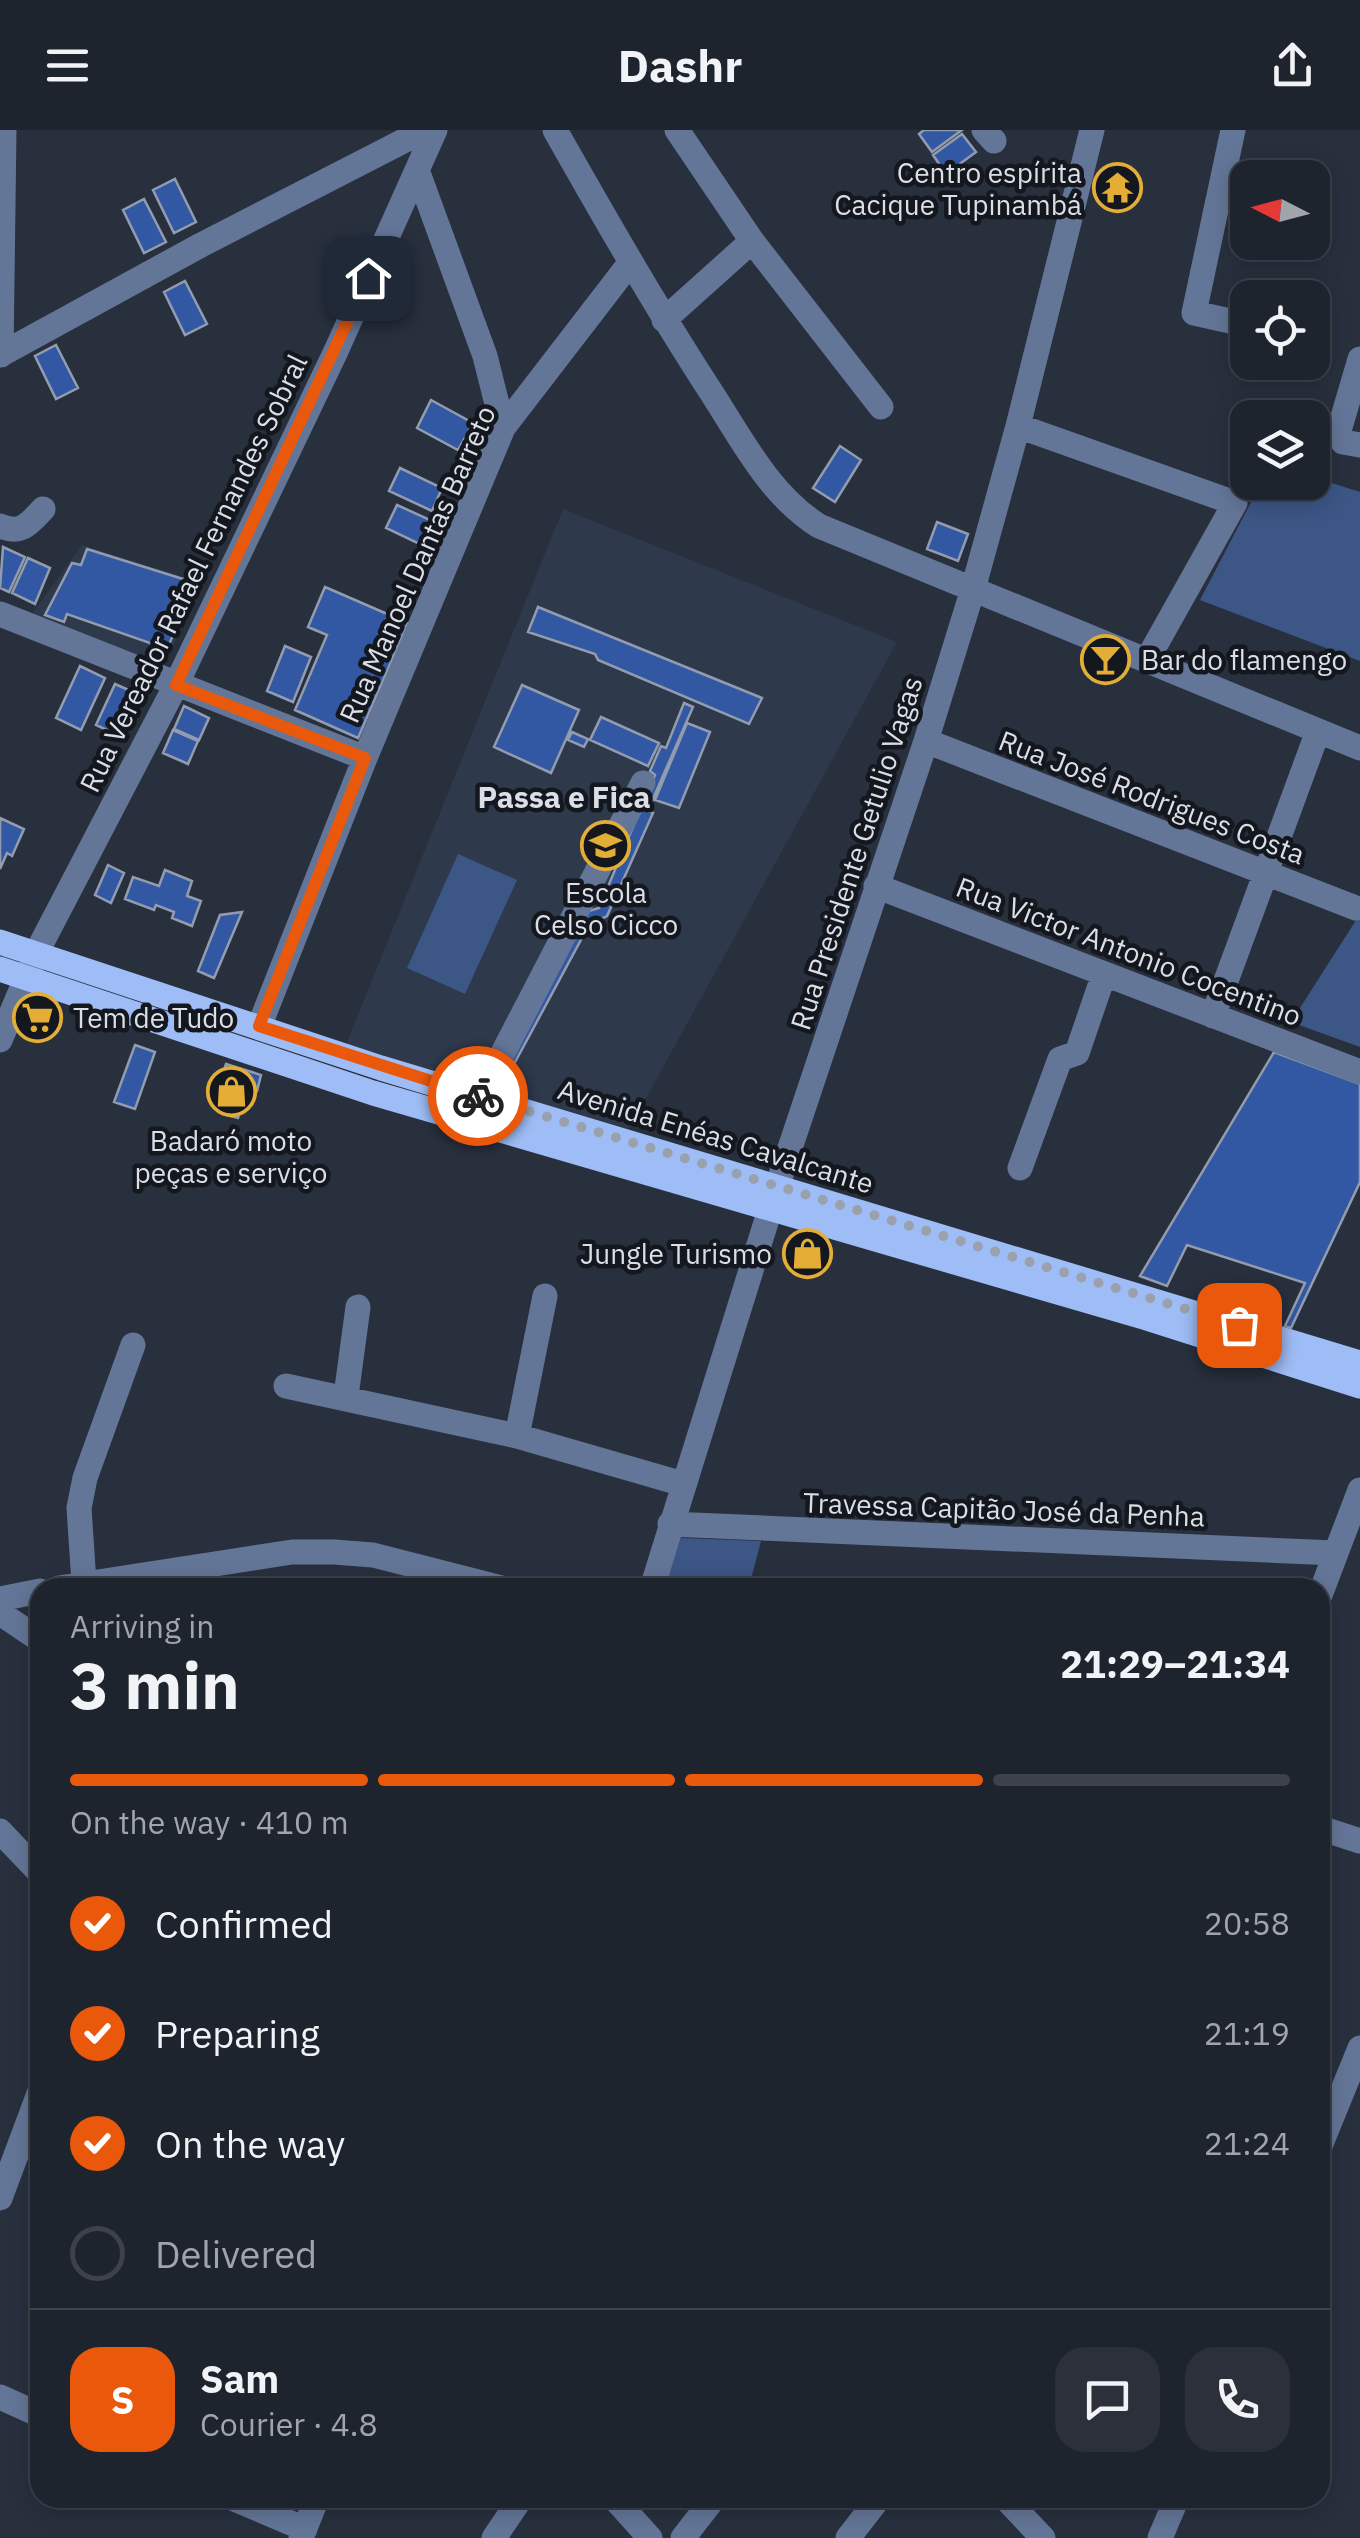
<!DOCTYPE html>
<html lang="en">
<head>
<meta charset="utf-8">
<style>
  body { margin:0; font-family:"IBM Plex Sans",sans-serif; background:#2b303a; color:#f1f3f6; height:100vh; display:flex; flex-direction:column; font-size:38px; white-space:nowrap }
  * { box-sizing:border-box; margin:0 }
  p { font-size:32px; color:#a1a4aa }
  .icon { flex:none; width:55px; height:55px; fill:none; stroke:currentColor; stroke-width:2; stroke-linecap:round; stroke-linejoin:round }
  .map { position:relative; flex:1; overflow:hidden }
  .side { position:absolute; left:30px; top:1448px; width:1300px; height:930px; display:flex; flex-direction:column; background:#1e242e; border-radius:30px; box-shadow:0 5px 25px #0003,0 0 0 2px #3c414a }
  .side>* { flex:none }
  .needle { width:65px; rotate:276deg }
  .controls { position:absolute; left:1230px; top:30px; display:grid; gap:20px }
  .controls a { display:grid; place-items:center; width:100px; height:100px; border-radius:20px; background:#1e242e; box-shadow:0 5px 25px #0003,0 0 0 2px #3c414a; font-size:50px }
  .pin { position:absolute; display:grid; place-items:center; width:85px; height:85px; color:#fff; margin:-42px; border-radius:20px; box-shadow:0 5px 15px #0006 }
  .courier { position:absolute; display:grid; place-items:center; width:100px; height:100px; margin:-50px; border:8px solid #ea580c; border-radius:50%; background:#fff; color:#222; box-shadow:0 2px 12px #0007 }
  .headline em { font-style:normal; font-weight:700 }
  .headline div { display:flex; flex-direction:column-reverse }
  .headline { display:flex; align-items:center; justify-content:space-between; height:170px; padding:0 40px }
  h1 { font-size:65px; font-weight:700; line-height:75px }
  .bar { display:grid; grid-template-columns:repeat(4,1fr); gap:15px 10px; align-content:center; height:120px; padding:0 40px }
  .bar i { height:12px; border-radius:8px; background:#3c414a }
  .bar .selected { background:#ea580c }
  .bar p { grid-column:span 4 }
  .line { display:flex; align-items:center; gap:25px; padding:0 40px; border-top:2px solid #3c414a }
  .line div { flex:1 }
  .round { display:grid; place-items:center; flex:none; width:105px; height:105px; border-radius:30px; background:#2b303a }
  ol { padding:0 40px; list-style:none }
  li { display:flex; align-items:center; gap:30px; height:110px }
  li p { margin-inline-start:auto }
  li .icon { padding:10px; border-radius:50%; background:#ea580c; color:#fff; stroke-width:4 }
  li:last-child { color:#a1a4aa }
  li i { width:55px; height:55px; border:5px solid #3c414a; border-radius:50% }
  header { display:flex; justify-content:space-between; align-items:center; height:130px; padding:0 40px; background:#1e242e; font-size:45px; font-weight:700 }
  .map>svg:first-child { display:block }
</style>
</head>
<body>
<header><svg class="icon" aria-label="menu" viewBox="0 0 24 24"><path d="M4 6h16M4 12h16M4 18h16"/></svg>Dashr<svg class="icon" aria-label="share" viewBox="0 0 24 24"><path d="M12 15V3M7 8l5-5 5 5M5 13v7h14v-7"/></svg></header>
<div class="map">
<svg width="1360" height="2408" viewBox="0 0 1360 2408">
  <rect width="100%" height="100%" fill="#28303e"/>
  <path fill="#2e394c" d="M 563,379 L 897,512 L 629,999 L 345,917 Z
    M 82,415 L 203,453 L 164,535 L 32,484 Z"/>
  <path fill="#3c5686" d="M 1313,347 L 1360,362 L 1360,531 L 1200,470 L 1261,353 L 1312,352 Z
    M 458,724 L 517,750 L 465,864 L 407,838 Z
    M 1360,784 L 1360,917 L 1291,892 Z
    M 681,1408 L 761,1411 L 749,1457 L 664,1458 Z"/>
  <path fill="#3258a3" stroke="#939cae" stroke-width="2.5" d="M 924,0 L 962,0 L 932,22 L 919,4 Z
    M 962,4 L 976,22 L 946,44 L 933,25 Z
    M 175,49 L 196,92 L 174,103 L 153,60 Z
    M 144,69 L 166,112 L 144,123 L 123,80 Z
    M 185,151 L 207,194 L 185,205 L 164,162 Z
    M 56,215 L 78,258 L 56,269 L 35,226 Z
    M 431,270 L 473,293 L 458,320 L 417,298 Z
    M 840,316 L 861,330 L 835,372 L 813,358 Z
    M 400,338 L 442,358 L 432,381 L 389,361 Z
    M 397,375 L 439,394 L 428,418 L 386,398 Z
    M 937,392 L 968,404 L 958,431 L 927,419 Z
    M 3,417 L 25,427 L 9,462 L 0,458 Z
    M 87,419 L 196,453 L 167,519 L 67,484 L 64,492 L 45,485 L 72,433 L 81,435 Z
    M 28,428 L 50,438 L 35,474 L 12,463 Z
    M 325,457 L 408,493 L 358,608 L 295,580 L 327,505 L 308,497 Z
    M 538,477 L 762,568 L 749,594 L 598,530 L 595,524 L 528,502 Z
    M 285,516 L 311,527 L 293,572 L 267,561 Z
    M 80,536 L 105,548 L 81,600 L 56,588 Z
    M 115,554 L 140,565 L 121,607 L 96,595 Z
    M 522,555 L 579,580 L 551,643 L 494,617 Z
    M 684,573 L 693,577 L 652,671 L 646,668 L 655,645 L 650,641 L 661,616 L 666,618 Z
    M 184,576 L 209,588 L 199,610 L 174,599 Z
    M 601,587 L 659,613 L 648,636 L 590,610 Z
    M 687,593 L 710,602 L 679,678 L 655,670 Z
    M 173,600 L 198,611 L 188,634 L 163,623 Z
    M 572,602 L 588,609 L 584,617 L 568,610 Z
    M 641,678 L 653,683 L 607,786 L 589,795 L 513,936 L 505,930 L 582,783 L 599,778 Z
    M 0,688 L 24,699 L 12,726 L 7,723 L 0,739 Z
    M 108,735 L 124,743 L 111,773 L 95,765 Z
    M 165,740 L 192,751 L 187,766 L 201,771 L 192,796 L 172,788 L 174,782 L 156,775 L 154,780 L 125,769 L 133,747 L 159,756 Z
    M 242,782 L 214,848 L 198,841 L 220,785 Z
    M 135,915 L 155,922 L 135,979 L 114,972 Z
    M 1274,922 L 1360,954 L 1360,1052 L 1291,1198 L 1285,1196 L 1305,1153 L 1187,1115 L 1167,1156 L 1140,1146 Z
    M 226,934 L 261,945 L 257,961 L 247,958 L 238,988 L 223,984 L 228,967 L 216,964 Z"/>
  <g fill="none" stroke-linecap="round" stroke-linejoin="round">
    <path stroke="#647698" stroke-width="25" d="M 555,0 C 606,90 657,179 713,265 C 743,312 771,366 819,396 L 1360,618
      M 677,0 L 752,111 L 881,277
      M 984,0 L 994,11
      M 1233,0 L 1194,183 L 1248,195
      M 417,40 L 485,226 L 503,298
      M 664,190 L 752,111
      M 0,225 L 201,115 L 425,0
      M 1,225 L 4,0
      M 1360,229 L 1338,304 L 1343,312 L 1360,315
      M 1018,296 L 1235,373 L 1147,530
      M 0,396 C 21,405 29,394 43,379
      M 0,484 L 365,628
      M 926,611 L 1356,778
      M 876,756 L 1360,942
      M 1213,886 L 1318,601
      M 259,897 L 365,628 L 503,298 L 630,133
      M 0,910 L 40,816 L 176,555 L 336,221 L 435,0
      M 484,968 L 493,942 L 643,653
      M 1020,1038 L 1060,929 L 1077,923 L 1104,844
      M 286,1256 L 517,1306 L 683,1354
      M 346,1266 L 358,1177
      M 517,1306 L 545,1166
      M 670,1394 L 1335,1423
      M 84,1453 L 79,1378 L 85,1348 L 133,1215
      M 59,1458 L 292,1422 L 334,1422 L 373,1425 L 502,1458
      M 652,1458 L 777,1057 L 926,611 L 973,459 L 1018,296 L 1092,0
      M 1320,1465 L 1360,1360
      M 0,1469 L 40,1461
      M 0,1483 L 40,1510
      M 1320,1698 L 1360,1711
      M 0,1701 L 40,1743
      M 1320,2016 L 1360,1918
      M 0,2068 L 40,1961
      M 0,2267 L 40,2285
      M 232,2368 L 305,2399
      M 614,2368 L 650,2408
      M 1005,2368 L 1043,2408
      M 301,2408 L 317,2368
      M 494,2408 L 521,2368
      M 683,2408 L 714,2368
      M 848,2408 L 879,2368
      M 1160,2408 L 1177,2368"/>
    <path stroke="#9ebcf5" stroke-width="25" d="M 0,812 L 381,938 L 1360,1233
      M 0,839 L 373,963 L 1147,1188 L 1360,1256"/>
  </g>
  <g fill="none" stroke-linecap="round" stroke-linejoin="round">
    <path stroke="#9ba1ac" stroke-width="10" stroke-dasharray="0 18" d="M 478,966 L 1239,1195"/>
    <path stroke="#ea580c" stroke-width="12" d="M 368,148 L 176,555 L 365,628 L 259,896 L 478,966"/>
  </g>
  <defs>
    <symbol id="temple-ring" viewBox="-11 -11 22 22"><circle r="9.5" fill="#14181e" stroke="#e4ad35" stroke-width="1.5"/><path d="M0-6L5-2H3V0L6.5 2.5H4V6H1.5V3h-3V6H-4V2.5H-6.5L-3 0V-2H-5Z" fill="#e4ad35"/></symbol>
    <symbol id="bar-ring" viewBox="-11 -11 22 22"><circle r="9.5" fill="#14181e" stroke="#e4ad35" stroke-width="1.5"/><path d="M-6-5H6L.8 .8V4.5H3.5V6h-7V4.5H-.8V.8Z" fill="#e4ad35"/></symbol>
    <symbol id="school-ring" viewBox="-11 -11 22 22"><circle r="9.5" fill="#14181e" stroke="#e4ad35" stroke-width="1.5"/><path d="M0-5L7-2L0 1L-7-2ZM-4 1L0 2.5L4 1V4Q0 6-4 4Z" fill="#e4ad35"/></symbol>
    <symbol id="supermarket-ring" viewBox="-11 -11 22 22"><circle r="9.5" fill="#14181e" stroke="#e4ad35" stroke-width="1.5"/><path d="M-6-5.5h2.5l.6 2H6L4.5 2H-2.5L-4.4-4H-6ZM-1.5 3.2a1.3 1.3 0 1 0 .1 0ZM3 3.2a1.3 1.3 0 1 0 .1 0Z" fill="#e4ad35"/></symbol>
    <symbol id="shop-ring" viewBox="-11 -11 22 22"><circle r="9.5" fill="#14181e" stroke="#e4ad35" stroke-width="1.5"/><path d="M-5-2.5h2.3a2.7 3.5 0 0 1 5.4 0H5L5.5 6h-11ZM-1.5-2.5h3a1.5 2.3 0 0 0-3 0Z" fill="#e4ad35"/></symbol>
  </defs>
  <g fill-rule="evenodd">
    <use href="#temple-ring" x="1090" y="30" width="55" height="55"/>
    <use href="#bar-ring" x="1078" y="502" width="55" height="55"/>
    <use href="#school-ring" x="578" y="688" width="55" height="55"/>
    <use href="#supermarket-ring" x="10" y="860" width="55" height="55"/>
    <use href="#shop-ring" x="204" y="934" width="55" height="55"/>
    <use href="#shop-ring" x="780" y="1096" width="55" height="55"/>
  </g>
  <g text-anchor="middle" dominant-baseline="central" stroke-width="9" stroke-linejoin="round" paint-order="stroke">
    <g font-size="28" fill="#d9dee7" stroke="#14181e" text-anchor="end">
      <text x="1082" y="42">Centro espírita<tspan x="1082" dy="32">Cacique Tupinambá</tspan></text>
      <text x="1141" y="529" text-anchor="start">Bar do flamengo</text>
      <text x="606" y="762" text-anchor="middle">Escola<tspan x="606" dy="32">Celso Cicco</tspan></text>
      <text x="73" y="887" text-anchor="start">Tem de Tudo</text>
      <text x="231" y="1010" text-anchor="middle">Badaró moto<tspan x="231" dy="32">peças e serviço</tspan></text>
      <text x="772" y="1123">Jungle Turismo</text>
    </g>
    <g font-size="28" fill="#d9dee7" stroke="#14181e">
      <text transform="translate(417 434) rotate(-66)">Rua Manoel Dantas Barreto</text>
      <text transform="translate(193 443) rotate(-64)">Rua Vereador Rafael Fernandes Sobral</text>
      <text transform="translate(1152 667) rotate(21)">Rua José Rodrigues Costa</text>
      <text transform="translate(856 723) rotate(-72)">Rua Presidente Getulio Vagas</text>
      <text transform="translate(1129 821) rotate(21)">Rua Victor Antonio Cocentino</text>
      <text transform="translate(716 1006) rotate(17)">Avenida Enéas Cavalcante</text>
      <text transform="translate(1004 1379) rotate(2)">Travessa Capitão José da Penha</text>
    </g>
    <g font-size="30" font-weight="bold" fill="#d9dee7" stroke="#14181e">
      <text x="564" y="666">Passa e Fica</text>
    </g>
  </g>
</svg>
<div class="controls">
<a><svg class="needle" viewBox="-14 -14 28 28"><path d="M0-13l5 13h-10z" fill="#e53935"/><path d="M0 13l5-13h-10z" fill="#a1a4aa"/></svg></a>
<a><svg class="icon" aria-label="locate" viewBox="0 0 24 24"><circle cx="12" cy="12" r="6"/><path d="M12 2v4M12 18v4M2 12h4M18 12h4"/></svg></a>
<a><svg class="icon" aria-label="layers" viewBox="0 0 24 24"><path d="M12 4l9 5-9 5-9-5zM3 14l9 5 9-5"/></svg></a>
</div>
<div class="pin" style="left:1239px;top:1195px;background:#ea580c"><svg class="icon" aria-label="bag" viewBox="0 0 24 24"><path d="M5 8h14l-1 12H6zM9 8a3 3 0 0 1 6 0"/></svg></div>
<div class="pin" style="left:368px;top:148px;background:#1f2937"><svg class="icon" aria-label="home" viewBox="0 0 24 24"><path d="M3 11l9-7 9 7M6 9v11h12V9"/></svg></div>
<div class="courier" style="left:478px;top:966px"><svg class="icon" aria-label="bike" viewBox="0 0 24 24"><circle cx="6" cy="16" r="4"/><circle cx="18" cy="16" r="4"/><path d="M6 16l4-8h5l3 8M10 8l3 8H6M13 5h3"/></svg></div>
<section class="side">
<div class="headline"><div><h1>3 min</h1><p>Arriving in</p></div><em>21:29–21:34</em></div>
<div class="bar"><i class="selected"></i><i class="selected"></i><i class="selected"></i><i></i><p>On the way · 410 m</p></div>
<ol>
<li><svg class="icon" aria-label="check" viewBox="0 0 24 24"><path d="M5 12l5 5 9-10"/></svg>Confirmed<p>20:58</p></li>
<li><svg class="icon" aria-label="check" viewBox="0 0 24 24"><path d="M5 12l5 5 9-10"/></svg>Preparing<p>21:19</p></li>
<li><svg class="icon" aria-label="check" viewBox="0 0 24 24"><path d="M5 12l5 5 9-10"/></svg>On the way<p>21:24</p></li>
<li><i></i>Delivered</li>
</ol>
<div class="line" style="height:180px"><b class="round" style="background:#ea580c;color:#fff">S</b><div><b>Sam</b><p>Courier · 4.8</p></div><a class="round"><svg class="icon" aria-label="chat" viewBox="0 0 24 24"><path d="M4 5h16v11H9l-5 4z"/></svg></a><a class="round"><svg class="icon" aria-label="phone" viewBox="0 0 24 24"><path d="M5 4h4l2 5-3 2q2 4 5 5l2-3 5 2v4C11 20 4 13 5 4z"/></svg></a></div>
</section>
</div>
</body>
</html>
